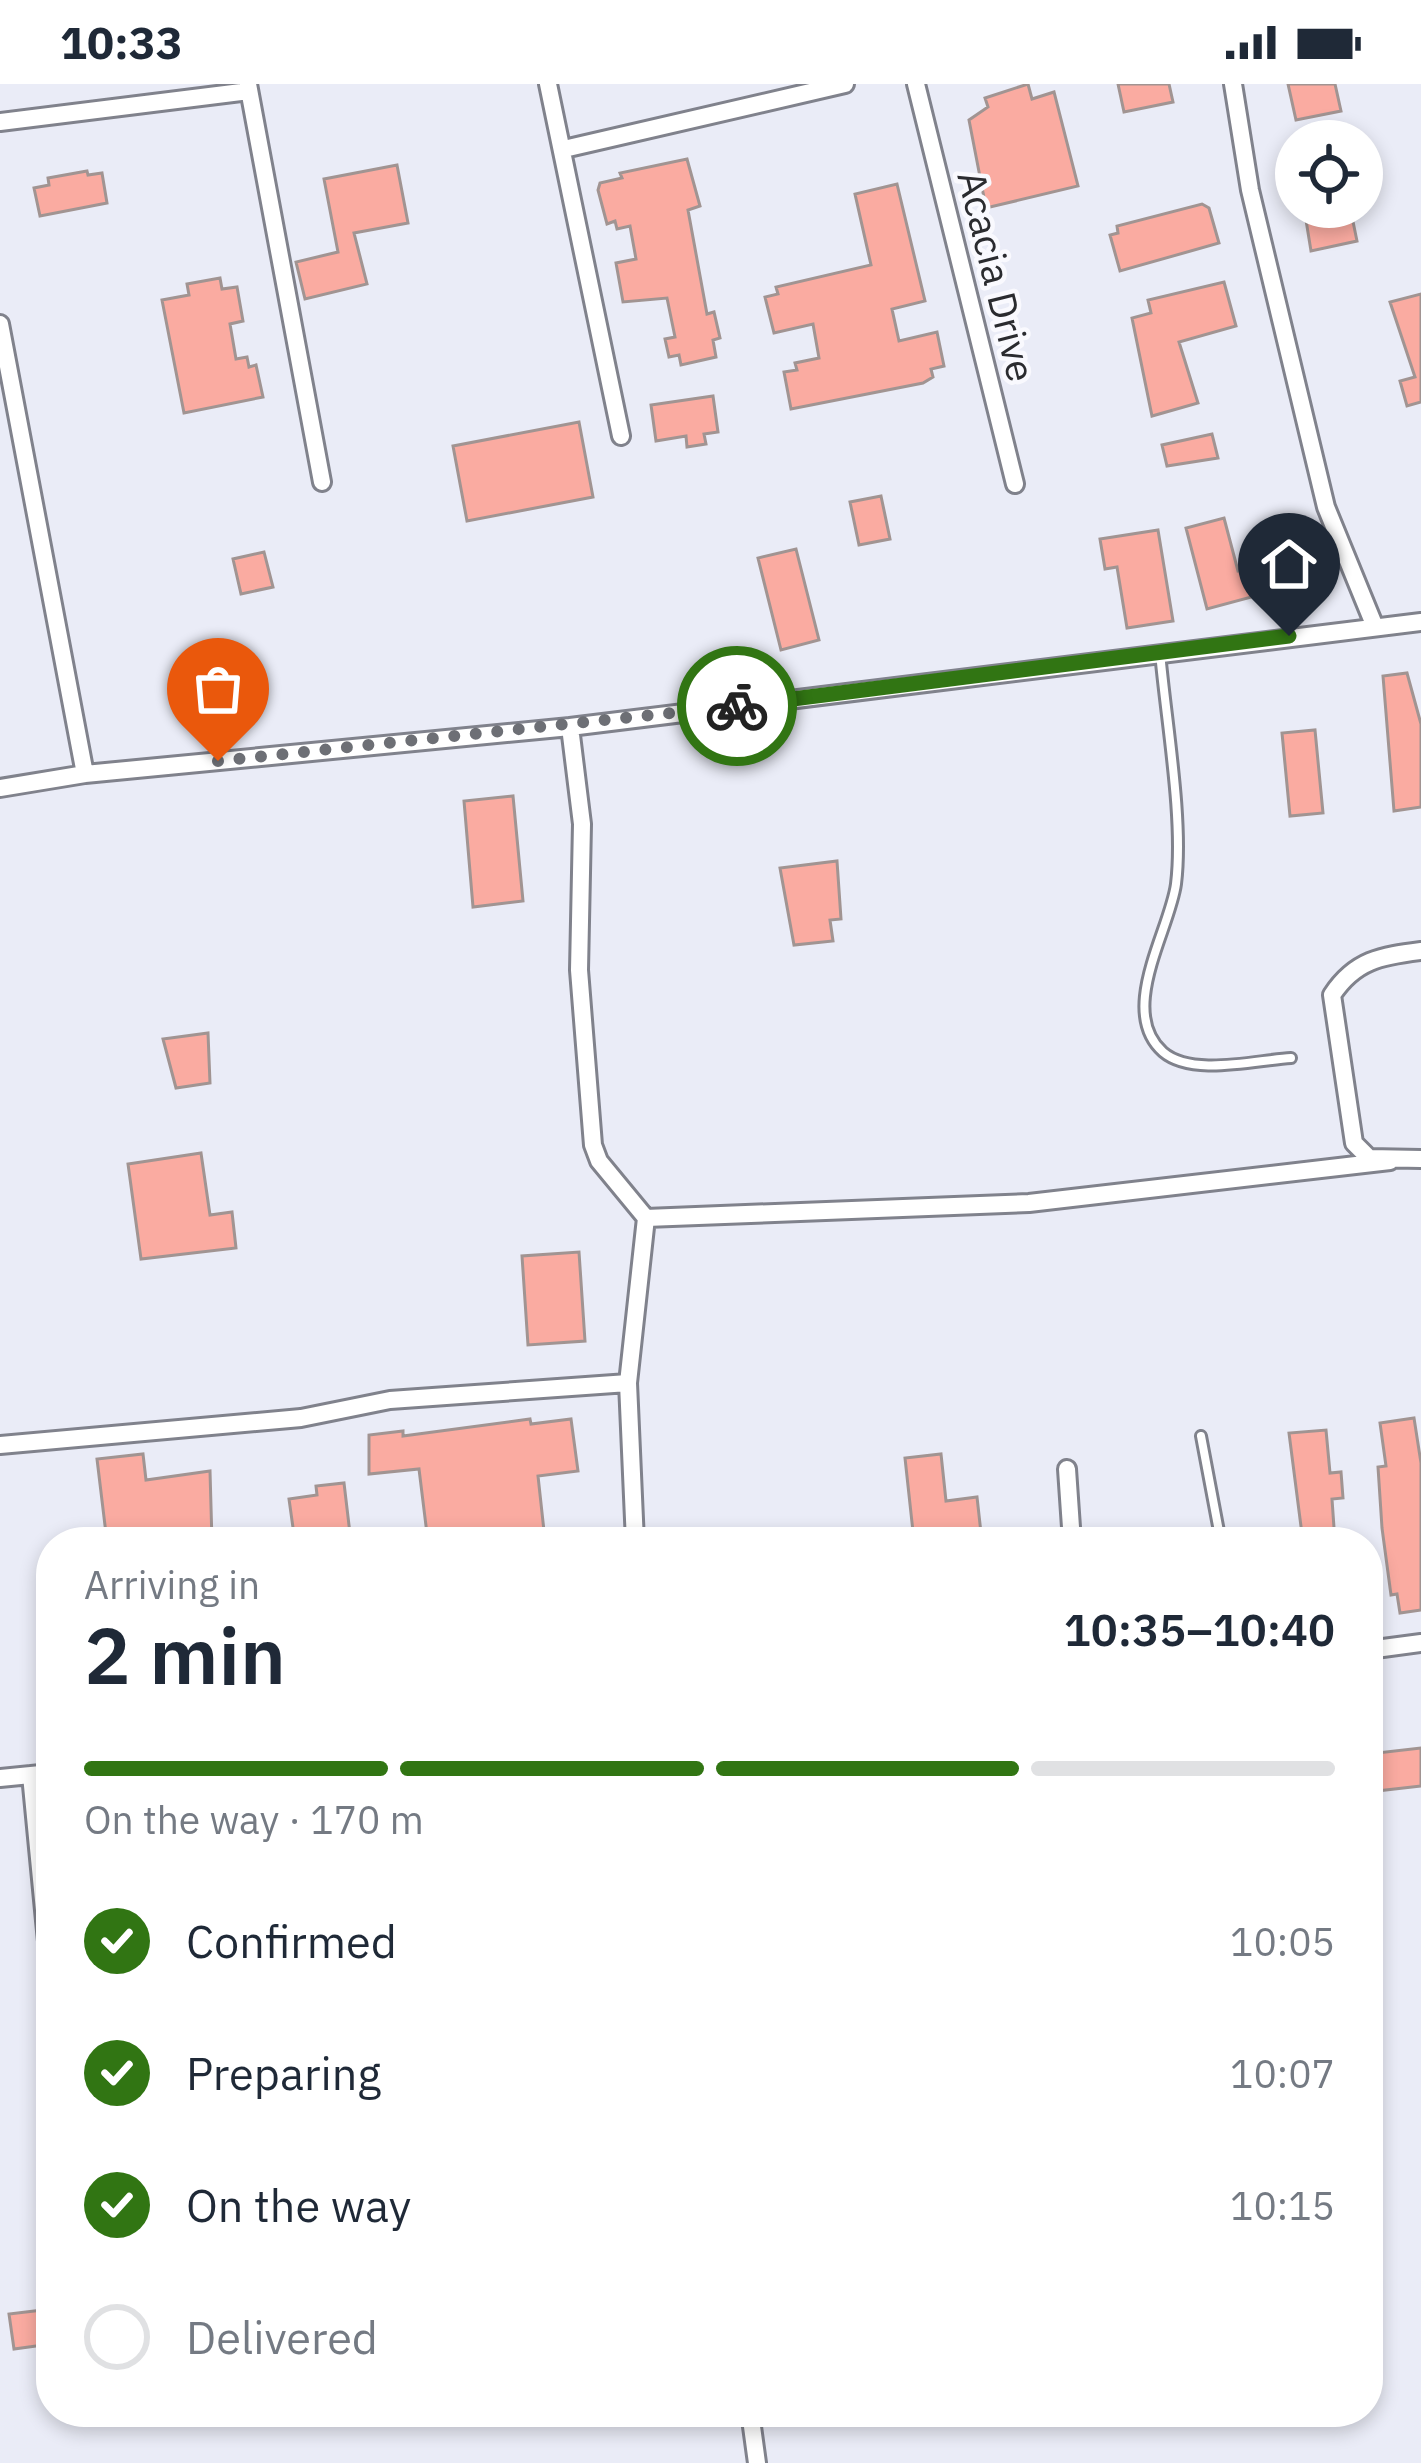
<!DOCTYPE html>
<html lang="en">
<head>
<meta charset="utf-8">
<style>
  body { margin:0; font-family:"IBM Plex Sans",sans-serif; background:#f2f2f3; color:#1f2937; height:100vh; display:flex; flex-direction:column; font-size:45px; white-space:nowrap }
  * { box-sizing:border-box; margin:0 }
  p { font-size:39px; color:#747a83 }
  .icon { flex:none; width:66px; height:66px; fill:none; stroke:currentColor; stroke-width:2; stroke-linecap:round; stroke-linejoin:round }
  .map { position:relative; flex:1; overflow:hidden }
  .details { position:absolute; left:36px; top:1443px; width:1347px; height:900px; display:flex; flex-direction:column; background:#fff; border-radius:48px; box-shadow:0 6px 18px #0003 }
  .details>* { flex:none }
  .fabs { position:absolute; left:1275px; top:36px; display:grid; gap:24px }
  .fabs a { display:grid; place-items:center; width:108px; height:108px; border-radius:50%; background:#fff; box-shadow:0 6px 18px #0003; font-size:60px }
  .pin { position:absolute; display:grid; place-items:center; width:102px; height:102px; color:#fff; margin:-123px -51px; border-radius:50% 50% 50% 0; rotate:-45deg; box-shadow:0 0 12px #0007 }
  .pin .icon { rotate:45deg }
  .courier { position:absolute; display:grid; place-items:center; width:120px; height:120px; margin:-60px; border:9px solid #317513; border-radius:50%; background:#fff; color:#222; box-shadow:0 3px 15px #0007 }
  .overview em { font-style:normal; font-weight:600 }
  .overview div { display:flex; flex-direction:column-reverse }
  .overview { display:flex; align-items:center; justify-content:space-between; height:204px; padding:0 48px }
  h1 { font-size:78px; font-weight:600; line-height:90px }
  .bar { display:grid; grid-template-columns:repeat(4,1fr); gap:18px 12px; align-content:center; height:144px; padding:0 48px }
  .bar i { height:15px; border-radius:9px; background:#e0e1e3 }
  .bar .active { background:#317513 }
  .bar p { grid-column:span 4 }
  ol { padding:0 48px; list-style:none }
  li { display:flex; align-items:center; gap:36px; height:132px }
  li p { margin-inline-start:auto }
  li .icon { padding:12px; border-radius:50%; background:#317513; color:#fff; stroke-width:4 }
  li:last-child { color:#747a83 }
  li i { width:66px; height:66px; border:6px solid #e0e1e3; border-radius:50% }
  .status { display:flex; justify-content:space-between; align-items:center; height:84px; padding:0 60px; background:#fff; direction:ltr }
  .status svg { height:33px; fill:currentColor }
  .map>svg:first-child { display:block }
</style>
</head>
<body>
<div class="status"><b>10:33</b><svg viewBox="0 0 49 12"><path d="M0 12V9h3v3zM5 12V6h3v6zM10 12V3h3v9zM15 12V0h3v12zM26 1h20v11H26zM47 4h2v5h-2z"/></svg></div>
<div class="map">
<svg width="1421" height="2379" viewBox="0 0 1421 2379">
  <rect width="100%" height="100%" fill="#eaecf7"/>
  <path fill="#faaba1" stroke="#a19492" stroke-width="3" d="M 1028,0 L 1032,15 L 1054,8 L 1078,102 L 986,124 L 969,36 L 988,23 L 985,14 Z
    M 1118,0 L 1169,0 L 1173,18 L 1124,28 Z
    M 1288,0 L 1335,0 L 1341,27 L 1296,36 Z
    M 687,75 L 700,122 L 688,126 L 707,230 L 714,228 L 720,254 L 713,256 L 716,273 L 681,281 L 679,271 L 669,273 L 665,255 L 675,253 L 667,214 L 623,218 L 616,179 L 636,175 L 630,142 L 617,145 L 615,137 L 607,140 L 598,106 L 600,99 L 622,94 L 620,89 Z
    M 397,81 L 408,139 L 354,149 L 367,200 L 305,215 L 296,178 L 338,168 L 324,95 Z
    M 87,87 L 88,91 L 102,89 L 107,119 L 40,132 L 34,104 L 49,101 L 48,94 Z
    M 897,100 L 925,217 L 892,225 L 899,257 L 937,248 L 944,282 L 931,285 L 933,293 L 923,299 L 791,325 L 784,288 L 797,286 L 795,279 L 819,274 L 813,240 L 774,249 L 765,213 L 778,210 L 776,203 L 871,181 L 855,110 Z
    M 1202,120 L 1209,124 L 1219,159 L 1120,187 L 1110,151 L 1118,149 L 1117,142 Z
    M 1311,123 L 1350,123 L 1357,157 L 1311,167 L 1305,130 Z
    M 220,194 L 222,205 L 237,203 L 243,237 L 230,240 L 236,275 L 247,273 L 249,283 L 256,281 L 263,313 L 184,329 L 162,216 L 189,211 L 187,200 Z
    M 1224,198 L 1236,242 L 1179,258 L 1198,319 L 1152,332 L 1132,234 L 1151,229 L 1148,216 Z
    M 1421,210 L 1421,318 L 1407,322 L 1400,297 L 1415,293 L 1390,218 Z
    M 713,312 L 718,348 L 704,350 L 706,360 L 687,363 L 686,352 L 656,357 L 651,321 Z
    M 579,338 L 593,413 L 467,437 L 453,362 Z
    M 1212,350 L 1218,374 L 1167,382 L 1162,361 Z
    M 881,412 L 890,455 L 859,461 L 850,418 Z
    M 1224,434 L 1238,487 L 1252,484 L 1259,511 L 1207,525 L 1186,444 Z
    M 1158,446 L 1173,537 L 1127,544 L 1117,483 L 1105,485 L 1100,455 Z
    M 796,465 L 819,556 L 781,566 L 758,474 Z
    M 264,468 L 273,503 L 241,510 L 233,475 Z
    M 1407,589 L 1421,640 L 1421,723 L 1394,727 L 1383,592 Z
    M 1315,646 L 1323,729 L 1290,732 L 1282,649 Z
    M 513,712 L 523,817 L 473,823 L 464,717 Z
    M 837,777 L 841,835 L 830,836 L 833,857 L 794,861 L 780,784 Z
    M 208,949 L 210,999 L 176,1004 L 163,955 Z
    M 201,1069 L 210,1131 L 232,1128 L 236,1164 L 141,1175 L 128,1080 Z
    M 579,1168 L 585,1257 L 528,1261 L 522,1172 Z
    M 1414,1334 L 1421,1379 L 1421,1526 L 1400,1529 L 1397,1510 L 1391,1511 L 1382,1444 L 1378,1383 L 1386,1382 L 1380,1339 Z
    M 530,1335 L 531,1340 L 571,1335 L 578,1387 L 538,1392 L 544,1447 L 428,1458 L 419,1385 L 369,1390 L 369,1351 L 403,1347 L 403,1352 Z
    M 1326,1346 L 1330,1389 L 1341,1388 L 1343,1414 L 1332,1415 L 1335,1458 L 1303,1458 L 1289,1349 Z
    M 143,1370 L 146,1396 L 210,1387 L 212,1458 L 107,1458 L 97,1375 Z
    M 941,1370 L 946,1417 L 977,1413 L 982,1458 L 952,1458 L 951,1453 L 914,1457 L 905,1374 Z
    M 344,1399 L 351,1458 L 295,1458 L 289,1415 L 317,1411 L 316,1402 Z
    M 1421,1664 L 1421,1702 L 1368,1708 L 1368,1670 Z
    M 51,2225 L 51,2260 L 14,2265 L 9,2230 Z"/>
  <g fill="none" stroke-linecap="round" stroke-linejoin="round">
    <defs>
      <path id="lane" d="M 1160,568 C 1166,637 1184,735 1176,800 C 1170,846 1117,927 1163,968 C 1192,993 1256,976 1291,974
        M 1201,1352 L 1221,1458"/>
      <path id="street" d="M 248,0 L 322,398
        M 548,0 L 621,352
        M 916,0 L 1015,400
        M 1233,0 L 1250,106 L 1326,423 L 1375,543
        M 0,38 L 249,7
        M 564,65 L 845,0
        M 0,240 L 85,690
        M 570,643 L 582,740 L 579,886 L 593,1061 L 599,1077 L 646,1134
        M 0,704 L 85,690 L 570,643 L 1421,538
        M 1421,867 C 1381,872 1355,876 1332,911 L 1354,1059 L 1369,1074 L 1421,1075
        M 0,1361 L 301,1334 L 390,1316 L 628,1299
        M 1067,1385 L 1072,1458
        M 635,1458 L 628,1299 L 646,1134 L 1029,1119 L 1390,1077
        M 1368,1566 L 1421,1559
        M 31,1691 L 51,1899
        M 0,1694 L 51,1689
        M 750,2328 L 757,2379"/>
    </defs>
    <use href="#lane" stroke="#80828c" stroke-width="14"/>
    <use href="#street" stroke="#80828c" stroke-width="22"/>
    <use href="#lane" stroke="#fff" stroke-width="8"/>
    <use href="#street" stroke="#fff" stroke-width="16"/>
  </g>
  <g fill="none" stroke-linecap="round" stroke-linejoin="round">
    <path stroke="#6d6f75" stroke-width="12" stroke-dasharray="0 21.6" d="M 218,677 L 737,622"/>
    <path stroke="#317513" stroke-width="15" d="M 737,622 L 1289,552"/>
  </g>
  <g text-anchor="middle" dominant-baseline="central" stroke-width="9" stroke-linejoin="round" paint-order="stroke">
    <g font-size="39" fill="#2a2b2f" stroke="#f9f9fe">
      <text transform="translate(997 192) rotate(76)">Acacia Drive</text>
    </g>
  </g>
</svg>
<div class="fabs">
<a><svg class="icon" aria-label="locate" viewBox="0 0 24 24"><circle cx="12" cy="12" r="6"/><path d="M12 2v4M12 18v4M2 12h4M18 12h4"/></svg></a>
</div>
<div class="pin" style="left:218px;top:677px;background:#ea580c"><svg class="icon" aria-label="bag" viewBox="0 0 24 24"><path d="M5 8h14l-1 12H6zM9 8a3 3 0 0 1 6 0"/></svg></div>
<div class="pin" style="left:1289px;top:552px;background:#1f2937"><svg class="icon" aria-label="home" viewBox="0 0 24 24"><path d="M3 11l9-7 9 7M6 9v11h12V9"/></svg></div>
<div class="courier" style="left:737px;top:622px"><svg class="icon" aria-label="bike" viewBox="0 0 24 24"><circle cx="6" cy="16" r="4"/><circle cx="18" cy="16" r="4"/><path d="M6 16l4-8h5l3 8M10 8l3 8H6M13 5h3"/></svg></div>
<section class="details">
<div class="overview"><div><h1>2 min</h1><p>Arriving in</p></div><em>10:35–10:40</em></div>
<div class="bar"><i class="active"></i><i class="active"></i><i class="active"></i><i></i><p>On the way · 170 m</p></div>
<ol>
<li><svg class="icon" aria-label="check" viewBox="0 0 24 24"><path d="M5 12l5 5 9-10"/></svg>Confirmed<p>10:05</p></li>
<li><svg class="icon" aria-label="check" viewBox="0 0 24 24"><path d="M5 12l5 5 9-10"/></svg>Preparing<p>10:07</p></li>
<li><svg class="icon" aria-label="check" viewBox="0 0 24 24"><path d="M5 12l5 5 9-10"/></svg>On the way<p>10:15</p></li>
<li><i></i>Delivered</li>
</ol>
</section>
</div>
</body>
</html>
